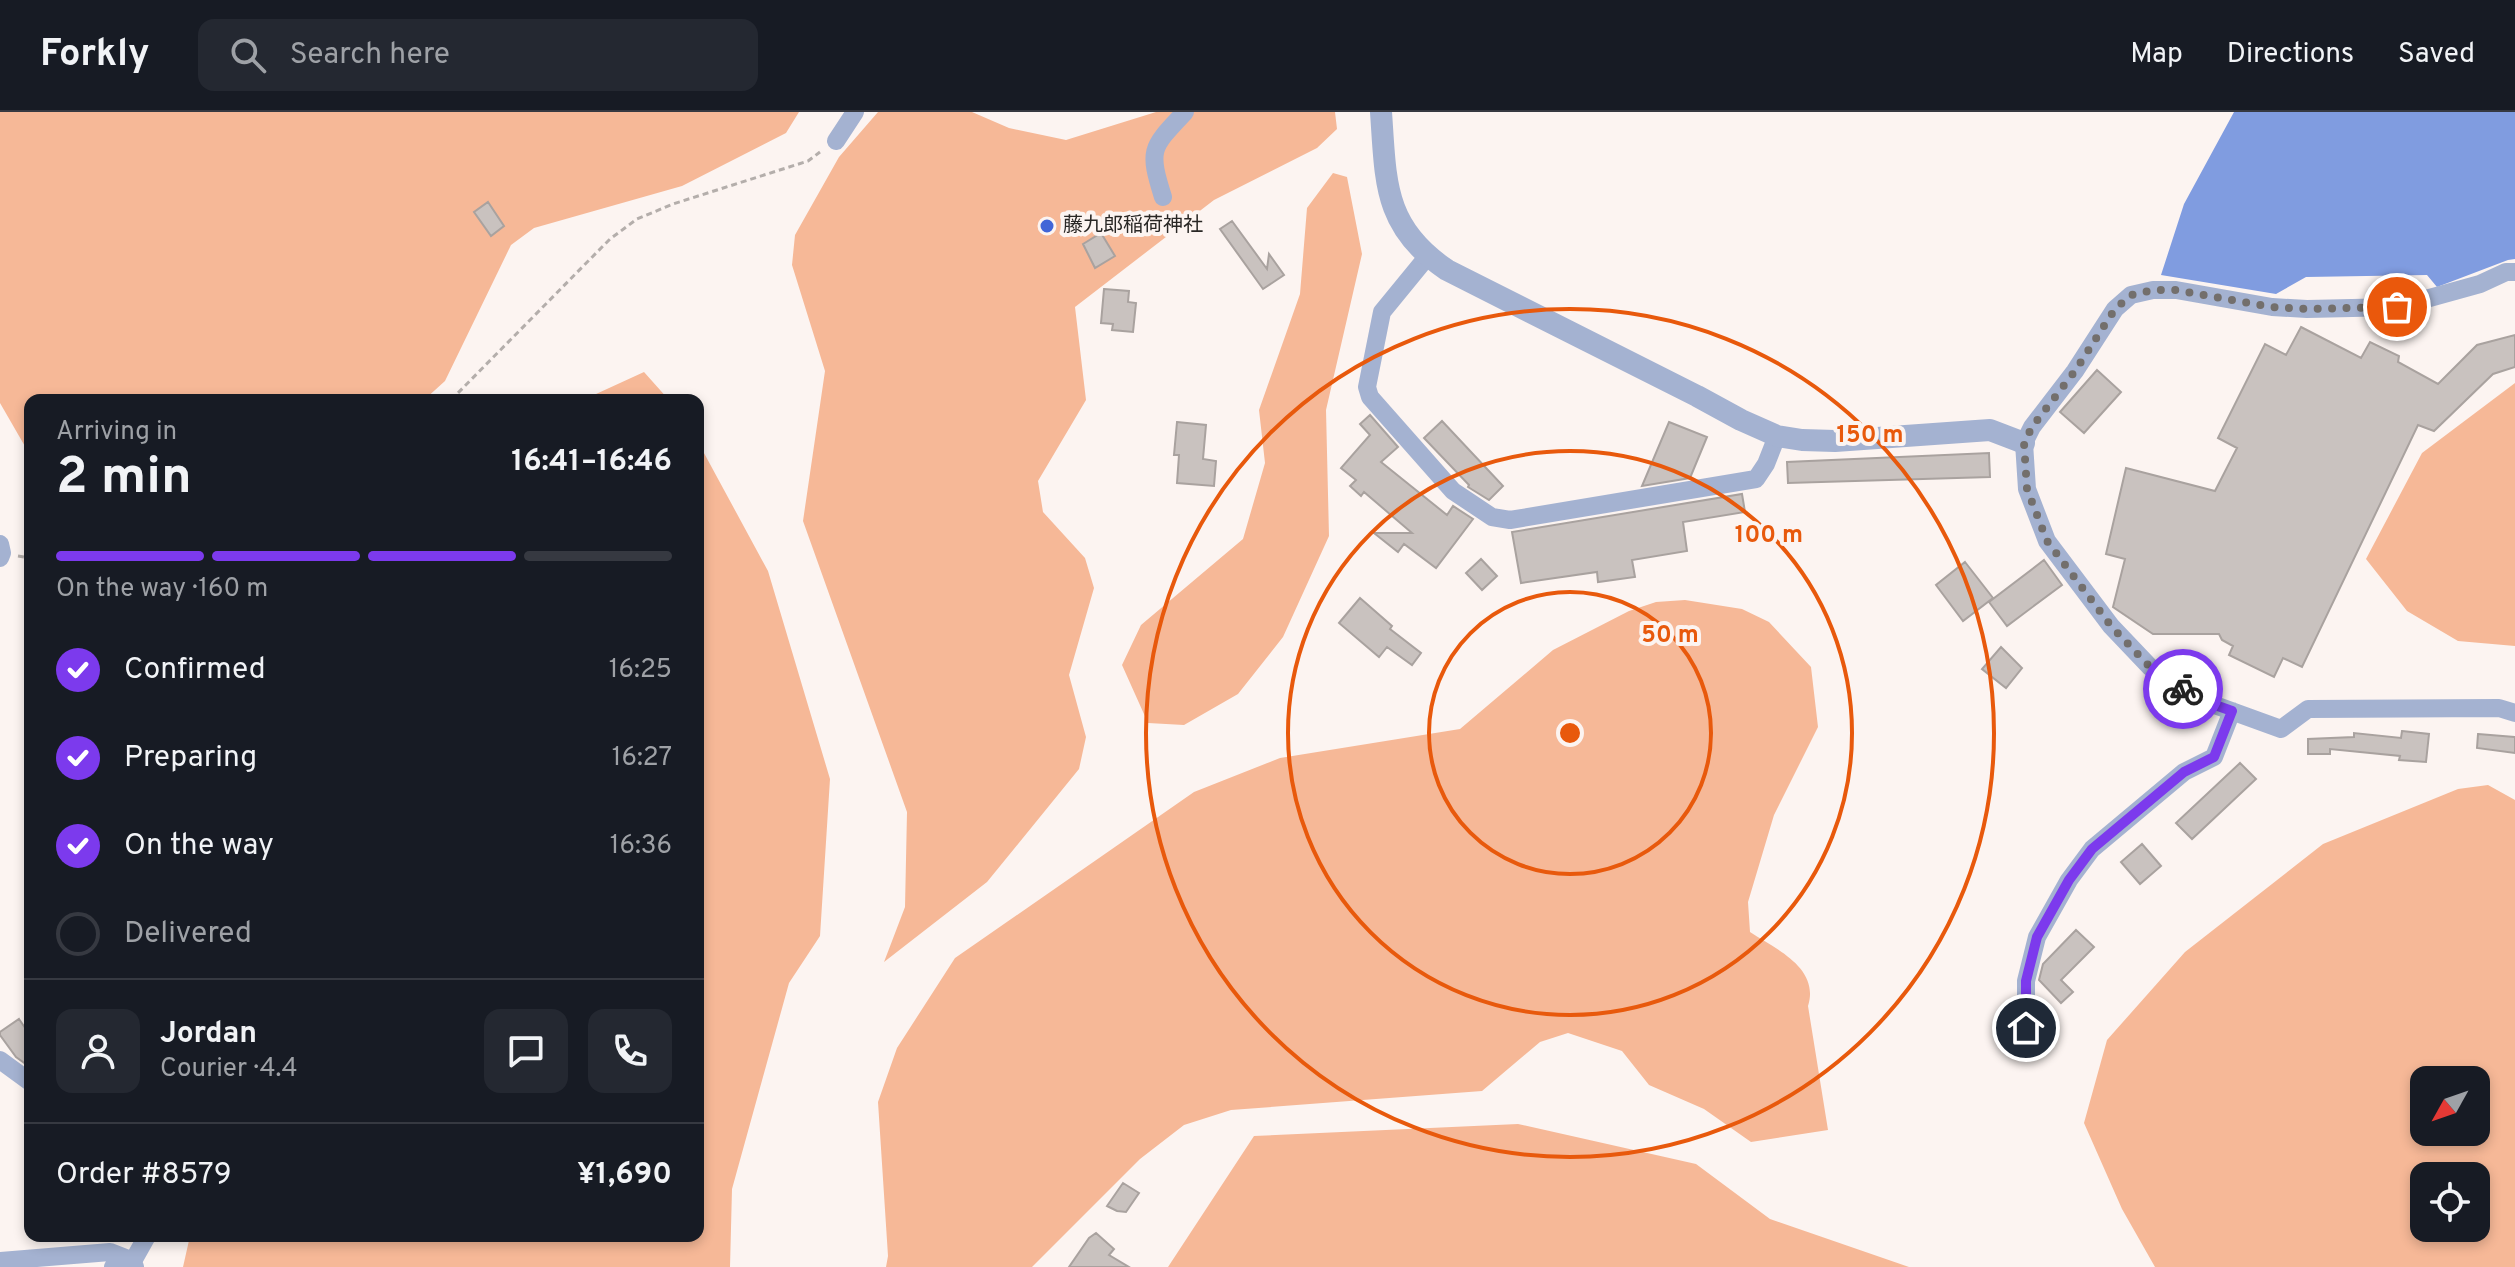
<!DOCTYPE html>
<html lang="en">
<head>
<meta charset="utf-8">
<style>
  body { margin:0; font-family:Overpass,"Noto Sans JP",sans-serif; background:#242831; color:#f1f3f6; height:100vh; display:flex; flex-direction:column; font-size:30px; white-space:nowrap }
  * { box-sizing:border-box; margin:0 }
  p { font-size:26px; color:#9ea1a6 }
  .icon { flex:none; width:44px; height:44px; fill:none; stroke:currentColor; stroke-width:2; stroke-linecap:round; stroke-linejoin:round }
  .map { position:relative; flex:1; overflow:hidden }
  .details { position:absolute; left:24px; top:282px; width:680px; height:848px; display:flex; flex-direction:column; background:#171b24; border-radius:16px; box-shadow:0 4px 12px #0003 }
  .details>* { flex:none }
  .needle { width:52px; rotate:230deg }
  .buttons { position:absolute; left:2410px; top:954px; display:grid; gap:16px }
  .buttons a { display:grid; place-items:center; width:80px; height:80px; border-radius:16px; background:#171b24; box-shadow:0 4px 12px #0003; font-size:40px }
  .pin { position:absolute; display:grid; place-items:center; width:68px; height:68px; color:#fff; margin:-34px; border:4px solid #fff; border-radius:50%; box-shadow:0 2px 8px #0007 }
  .courier { position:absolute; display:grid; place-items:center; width:80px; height:80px; margin:-40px; border:6px solid #7c3aed; border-radius:50%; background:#fff; color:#222; box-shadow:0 2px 10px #0007 }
  .summary em { font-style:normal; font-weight:700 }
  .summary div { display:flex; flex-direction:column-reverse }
  .summary { display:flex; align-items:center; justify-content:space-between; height:136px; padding:0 32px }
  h1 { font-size:52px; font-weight:700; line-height:60px }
  .bar { display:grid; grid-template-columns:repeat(4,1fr); gap:12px 8px; align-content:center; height:96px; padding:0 32px }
  .bar i { height:10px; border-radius:6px; background:#363941 }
  .bar .selected { background:#7c3aed }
  .bar p { grid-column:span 4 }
  .line { display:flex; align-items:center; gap:20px; padding:0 32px; border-top:2px solid #363941 }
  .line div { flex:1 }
  .round { display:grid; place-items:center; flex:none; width:84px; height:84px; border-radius:16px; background:#242831 }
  ol { padding:0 32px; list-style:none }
  li { display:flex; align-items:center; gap:24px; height:88px }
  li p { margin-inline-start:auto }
  li .icon { padding:8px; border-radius:50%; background:#7c3aed; color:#fff; stroke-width:4 }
  li:last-child { color:#9ea1a6 }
  li i { width:44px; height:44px; border:4px solid #363941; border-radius:50% }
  header { display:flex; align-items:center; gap:48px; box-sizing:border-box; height:112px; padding:0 40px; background:#171b24; border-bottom:2px solid #363941 }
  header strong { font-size:38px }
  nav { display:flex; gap:44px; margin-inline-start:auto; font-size:28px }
  .search { width:560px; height:72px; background:#242831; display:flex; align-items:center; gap:20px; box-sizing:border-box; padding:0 28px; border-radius:16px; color:#9ea1a6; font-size:30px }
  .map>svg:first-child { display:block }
</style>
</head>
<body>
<header>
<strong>Forkly</strong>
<div class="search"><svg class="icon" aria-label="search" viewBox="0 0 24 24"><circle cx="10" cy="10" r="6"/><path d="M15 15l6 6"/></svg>Search here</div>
<nav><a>Map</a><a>Directions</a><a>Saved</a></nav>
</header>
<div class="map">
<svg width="2515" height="1155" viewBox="0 0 2515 1155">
  <rect width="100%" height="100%" fill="#fcf4f1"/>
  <path fill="#f6b897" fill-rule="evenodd" d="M 0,0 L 799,0 L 786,21 L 682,74 L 534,116 L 511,133 L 445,269 L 424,288 L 30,288 L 30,343 L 0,291 Z
    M 878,0 L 972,0 L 1009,16 L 1066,28 L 1156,0 L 1335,0 L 1337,17 L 1317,36 L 1214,88 L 1075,195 L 1086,288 L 1038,369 L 1043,400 L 1085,446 L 1094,476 L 1069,563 L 1086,625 L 1079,657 L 987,770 L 884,850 L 905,795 L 907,700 L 803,409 L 825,259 L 792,153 L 795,123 L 839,45 Z
    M 1333,61 L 1347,65 L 1362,142 L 1326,298 L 1329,424 L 1283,525 L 1238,582 L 1184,613 L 1148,611 L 1122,553 L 1141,513 L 1243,427 L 1265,351 L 1259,298 L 1300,182 L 1307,96 Z
    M 644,260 L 669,288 L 592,288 L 596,282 Z
    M 2515,271 L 2515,534 L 2458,529 L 2407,499 L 2366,447 L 2422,341 Z
    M 698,330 L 768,459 L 830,667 L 820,824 L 789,871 L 732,1077 L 730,1155 L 183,1155 L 190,1124 L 698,1124 Z
    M 1685,488 L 1742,497 L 1769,510 L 1811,555 L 1818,615 L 1774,703 L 1748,790 L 1750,820 C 1776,837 1820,856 1808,894 L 1828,1018 L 1751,1030 L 1704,997 L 1649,973 L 1622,939 L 1568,921 L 1540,930 L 1482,979 L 1231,998 L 1184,1013 L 1140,1047 L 1032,1155 L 886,1155 L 888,1144 L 878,990 L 897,936 L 955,846 L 1194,680 L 1280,646 L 1460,617 L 1553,538 L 1629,499 L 1656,490 Z
    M 2488,673 L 2515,688 L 2515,1155 L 2155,1155 L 2122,1097 L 2084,1011 L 2107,928 L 2185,840 L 2323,732 L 2458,677 ZM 2424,968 L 2476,968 L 2476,1020 L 2424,1020 ZM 2424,1064 L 2476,1064 L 2476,1116 L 2424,1116 Z
    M 1518,1012 L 1696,1052 L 1770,1107 L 1909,1155 L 1168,1155 L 1254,1024 Z"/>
  <path fill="#809ce0" d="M 2234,0 L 2515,0 L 2515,147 L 2508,148 L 2437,175 L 2427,163 L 2306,165 L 2276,182 L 2161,163 L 2184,92 Z"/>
  <path fill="#c9c2bf" stroke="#a9a29f" stroke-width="2" d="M 488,90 L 504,114 L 491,124 L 474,100 Z
    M 1232,109 L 1267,157 L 1269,142 L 1284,163 L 1263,177 L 1220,117 Z
    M 1101,121 L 1115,144 L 1095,156 L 1083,132 Z
    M 1104,177 L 1129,179 L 1128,190 L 1136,191 L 1133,220 L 1112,218 L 1113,212 L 1101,211 Z
    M 2301,215 L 2361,246 L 2370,230 L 2399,244 L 2398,250 L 2438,272 L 2477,233 L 2515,223 L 2515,255 L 2493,262 L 2434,319 L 2418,313 L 2302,555 L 2283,546 L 2274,565 L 2229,543 L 2233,534 L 2222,528 L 2219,522 L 2153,522 L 2113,495 L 2125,447 L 2106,442 L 2126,356 L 2215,379 L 2237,336 L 2218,326 L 2265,232 L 2286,243 Z
    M 2097,258 L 2121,280 L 2084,321 L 2060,300 Z
    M 1370,303 L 1398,335 L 1381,350 L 1447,403 L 1453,394 L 1473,407 L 1436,456 L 1404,432 L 1398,440 L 1374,421 L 1412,421 L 1364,380 L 1361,384 L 1350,374 L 1356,368 L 1341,356 L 1370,323 L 1360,312 Z
    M 1442,309 L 1503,374 L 1489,388 L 1468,375 L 1469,373 L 1424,326 Z
    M 1177,310 L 1206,313 L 1203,347 L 1216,349 L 1214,374 L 1177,371 L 1179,343 L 1174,343 Z
    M 1669,310 L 1707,325 L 1690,366 L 1642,374 Z
    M 1989,341 L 1990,365 L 1788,371 L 1787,350 Z
    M 1742,382 L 1745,400 L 1683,410 L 1687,439 L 1632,448 L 1635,465 L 1598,470 L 1597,460 L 1521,471 L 1512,420 Z
    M 1481,447 L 1497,464 L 1482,478 L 1466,461 Z
    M 2044,448 L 2062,473 L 2007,514 L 1989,490 Z
    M 1965,450 L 1993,486 L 1963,509 L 1936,473 Z
    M 1360,486 L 1392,514 L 1390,517 L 1421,541 L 1412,553 L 1387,535 L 1379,545 L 1339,511 Z
    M 2001,535 L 2022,556 L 2006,576 L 1982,557 Z
    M 2402,619 L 2429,622 L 2426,650 L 2399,648 L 2400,644 L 2330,637 L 2330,642 L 2308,642 L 2308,627 L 2354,625 L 2354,621 L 2401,626 Z
    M 2478,622 L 2515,625 L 2515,641 L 2477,636 Z
    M 2240,651 L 2256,667 L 2192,727 L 2176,711 Z
    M 2142,732 L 2161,754 L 2140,772 L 2121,750 Z
    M 2076,818 L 2094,835 L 2061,868 L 2073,880 L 2061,891 L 2039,868 L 2043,852 Z
    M 19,907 L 30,923 L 30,955 L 16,945 L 0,923 L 0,920 Z
    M 1123,1071 L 1139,1081 L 1126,1100 L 1117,1099 L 1107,1094 Z
    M 1096,1121 L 1114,1137 L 1109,1143 L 1129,1155 L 1069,1155 L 1089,1126 Z"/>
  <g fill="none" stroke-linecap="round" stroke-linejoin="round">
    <path stroke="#b4aeab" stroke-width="3" stroke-dasharray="6 4" stroke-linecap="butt" d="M 451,288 L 610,127 L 637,107 L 673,92 L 808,49 L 820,40
      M 18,444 L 30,446"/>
    <path stroke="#a4b2d1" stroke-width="18" d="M 836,29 L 855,0
      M 1163,85 C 1148,37 1151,36 1185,0
      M 1427,145 L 1382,200 L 1367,275 L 1370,285 L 1453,379 L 1492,405 L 1510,408 L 1756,367 L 1766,352 L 1777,324
      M 2515,160 L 2506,160 L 2480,172 L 2397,195 L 2307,197 L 2272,195 L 2176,178 L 2153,178 L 2131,183 L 2115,197 L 2075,259 L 2032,315 L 2024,331 L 2027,377 L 2047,429 L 2111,514 L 2150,555 L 2201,588 L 2281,617 L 2308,597 L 2499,596 L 2515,601
      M 0,432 L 2,441 L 0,446
      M 2026,916 L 2026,869 L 2037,825 L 2069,768 L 2092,737 L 2184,660 L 2214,645 L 2232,599
      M 0,948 L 30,970
      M 0,1149 L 110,1140 L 133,1149 L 135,1155
      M 113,1155 L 133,1149 L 147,1124"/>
    <path stroke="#a4b2d1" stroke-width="22" d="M 1381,0 C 1386,70 1383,115 1447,158 L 1697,284 L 1741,308 L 1777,324 L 1802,328 L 1835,329 L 1990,318 L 2024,331"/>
  </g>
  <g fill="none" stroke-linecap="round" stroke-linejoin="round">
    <path stroke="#736f6c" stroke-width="8" stroke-dasharray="0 14.4" d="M 2183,577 L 2150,555 L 2111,514 L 2047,429 L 2027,377 L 2024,331 L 2032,315 L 2075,259 L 2115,197 L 2131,183 L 2153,178 L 2176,178 L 2272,195 L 2307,197 L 2397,195"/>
    <path stroke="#7c3aed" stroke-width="10" d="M 2026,916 L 2026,869 L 2037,825 L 2069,768 L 2092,737 L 2184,660 L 2214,645 L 2232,599 L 2201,588 L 2183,577"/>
  </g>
  <g fill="none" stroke="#e8590c" stroke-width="4">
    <circle cx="1570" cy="621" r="141"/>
    <circle cx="1570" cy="621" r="282"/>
    <circle cx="1570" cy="621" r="424"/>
  </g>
  <circle fill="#4165d7" stroke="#fcf4f1" stroke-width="3" cx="1047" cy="114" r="8"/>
  <g text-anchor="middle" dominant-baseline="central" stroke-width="8" stroke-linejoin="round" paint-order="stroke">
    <g font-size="20" fill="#292725" stroke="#fcf4f1" text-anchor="start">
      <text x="1063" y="114">藤九郎稲荷神社</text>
    </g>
  </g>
  <circle cx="1570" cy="621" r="12" fill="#e8590c" stroke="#fcf4f1" stroke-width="4"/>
  <g font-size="24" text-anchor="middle" font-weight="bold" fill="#e8590c" stroke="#fcf4f1" stroke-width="8" stroke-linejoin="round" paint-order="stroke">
    <text x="1870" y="330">150 m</text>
    <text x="1769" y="430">100 m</text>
    <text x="1670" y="530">50 m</text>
  </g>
</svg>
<div class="buttons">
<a><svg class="needle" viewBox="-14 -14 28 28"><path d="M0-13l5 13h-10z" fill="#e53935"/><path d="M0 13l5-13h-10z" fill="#9ea1a6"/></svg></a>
<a><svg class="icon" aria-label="locate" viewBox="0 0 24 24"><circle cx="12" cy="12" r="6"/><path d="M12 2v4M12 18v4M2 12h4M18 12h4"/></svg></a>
</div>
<div class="pin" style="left:2397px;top:195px;background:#ea580c"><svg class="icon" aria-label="bag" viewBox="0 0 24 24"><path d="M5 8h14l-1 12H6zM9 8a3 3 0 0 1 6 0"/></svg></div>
<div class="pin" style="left:2026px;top:916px;background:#1f2937"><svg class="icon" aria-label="home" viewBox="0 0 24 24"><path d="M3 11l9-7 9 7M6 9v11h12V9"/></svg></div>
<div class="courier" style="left:2183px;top:577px"><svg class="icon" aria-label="bike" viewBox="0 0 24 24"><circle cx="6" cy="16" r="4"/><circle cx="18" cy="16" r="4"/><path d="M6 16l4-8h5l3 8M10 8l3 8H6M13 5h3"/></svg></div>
<section class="details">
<div class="summary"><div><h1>2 min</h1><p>Arriving in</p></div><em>16:41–16:46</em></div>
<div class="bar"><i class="selected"></i><i class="selected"></i><i class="selected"></i><i></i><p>On the way · 160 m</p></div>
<ol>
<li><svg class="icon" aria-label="check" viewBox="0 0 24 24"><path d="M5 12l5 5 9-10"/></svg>Confirmed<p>16:25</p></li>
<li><svg class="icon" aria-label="check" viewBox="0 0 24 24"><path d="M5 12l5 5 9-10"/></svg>Preparing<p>16:27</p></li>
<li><svg class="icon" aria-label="check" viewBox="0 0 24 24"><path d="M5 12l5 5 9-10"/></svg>On the way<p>16:36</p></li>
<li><i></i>Delivered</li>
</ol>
<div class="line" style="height:144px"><a class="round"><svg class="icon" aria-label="person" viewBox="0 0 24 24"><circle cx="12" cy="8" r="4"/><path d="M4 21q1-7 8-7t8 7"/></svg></a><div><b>Jordan</b><p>Courier · 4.4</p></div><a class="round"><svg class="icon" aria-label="chat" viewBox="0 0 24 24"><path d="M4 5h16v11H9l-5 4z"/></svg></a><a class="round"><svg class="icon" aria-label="phone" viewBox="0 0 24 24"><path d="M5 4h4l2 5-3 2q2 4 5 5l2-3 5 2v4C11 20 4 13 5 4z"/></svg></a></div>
<div class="line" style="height:104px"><div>Order #8579</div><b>¥1,690</b></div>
</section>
</div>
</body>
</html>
